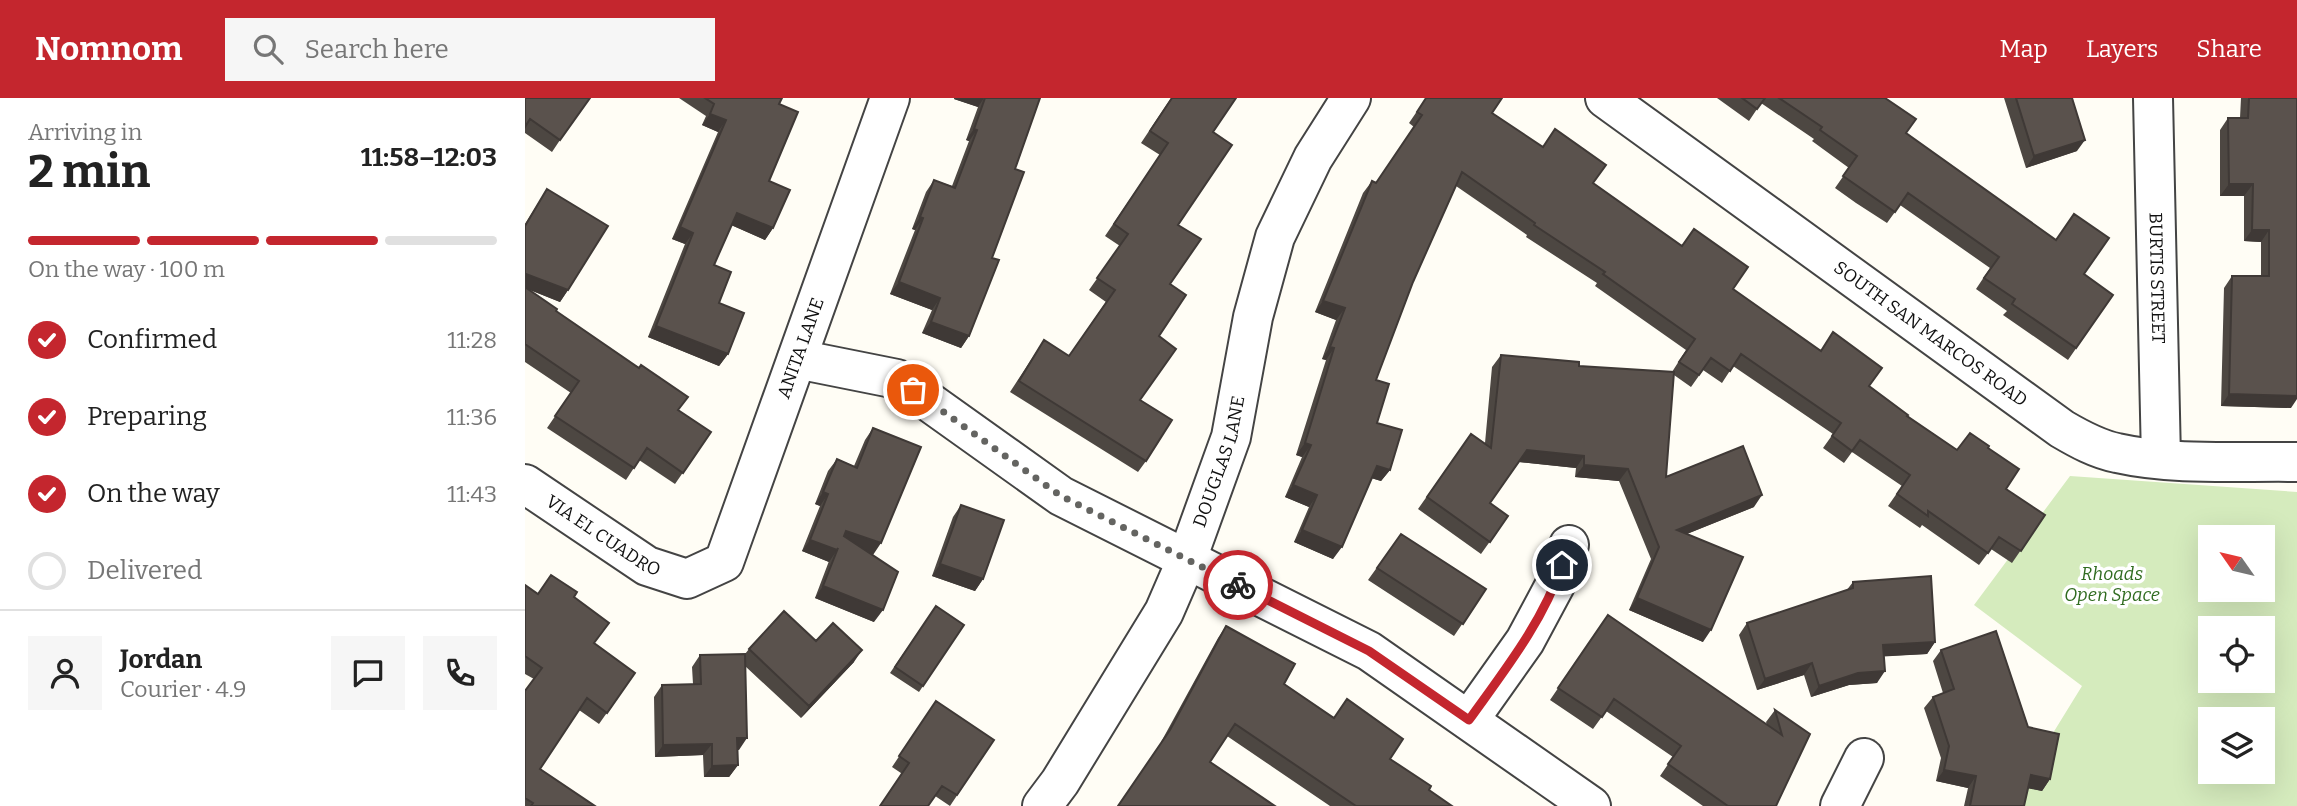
<!DOCTYPE html>
<html lang="en">
<head>
<meta charset="utf-8">
<style>
  body { margin:0; font-family:Bitter,serif; background:#f6f6f6; color:#222; height:100vh; display:flex; flex-direction:column; font-size:26px; white-space:nowrap }
  * { box-sizing:border-box; margin:0 }
  p { font-size:23px; color:#767676 }
  .icon { flex:none; width:38px; height:38px; fill:none; stroke:currentColor; stroke-width:2; stroke-linecap:round; stroke-linejoin:round }
  .map { position:relative; flex:1; overflow:hidden }
  .side { display:flex; flex-direction:column; background:#fff; width:525px }
  .side>* { flex:none }
  .needle { width:46px; rotate:304deg }
  .fabs { position:absolute; left:1673px; top:427px; display:grid; gap:14px }
  .fabs a { display:grid; place-items:center; width:77px; height:77px; border-radius:0px; background:#fff; box-shadow:0 7px 28px #0002; font-size:35px }
  .pin { position:absolute; display:grid; place-items:center; width:60px; height:60px; color:#fff; margin:-30px; border:4px solid #fff; border-radius:50%; box-shadow:0 2px 7px #0007 }
  .courier { position:absolute; display:grid; place-items:center; width:70px; height:70px; margin:-35px; border:5px solid #c4262e; border-radius:50%; background:#fff; color:#222; box-shadow:0 2px 9px #0007 }
  .headline em { font-style:normal; font-weight:700 }
  .headline div { display:flex; flex-direction:column-reverse }
  .headline { display:flex; align-items:center; justify-content:space-between; height:119px; padding:0 28px }
  h1 { font-size:46px; font-weight:700; line-height:52px }
  .bar { display:grid; grid-template-columns:repeat(4,1fr); gap:10px 7px; align-content:center; height:84px; padding:0 28px }
  .bar i { height:9px; border-radius:5px; background:#e0e0e0 }
  .bar .current { background:#c4262e }
  .bar p { grid-column:span 4 }
  .line { display:flex; align-items:center; gap:18px; padding:0 28px; border-top:2px solid #e0e0e0 }
  .line div { flex:1 }
  .round { display:grid; place-items:center; flex:none; width:74px; height:74px; border-radius:0px; background:#f6f6f6 }
  ol { padding:0 28px; list-style:none }
  li { display:flex; align-items:center; gap:21px; height:77px }
  li p { margin-inline-start:auto }
  li .icon { padding:7px; border-radius:50%; background:#c4262e; color:#fff; stroke-width:4 }
  li:last-child { color:#767676 }
  li i { width:38px; height:38px; border:4px solid #e0e0e0; border-radius:50% }
  header { display:flex; align-items:center; gap:42px; box-sizing:border-box; height:98px; padding:0 35px; background:#c4262e; color:#fff }
  header strong { font-size:33px }
  nav { display:flex; gap:38px; margin-inline-start:auto; font-size:24px }
  .search { width:490px; height:63px; background:#f6f6f6; display:flex; align-items:center; gap:18px; box-sizing:border-box; padding:0 24px; border-radius:0px; color:#767676; font-size:26px }
  main { display:flex; flex:1; min-height:0 }
  .map>svg:first-child { display:block }
</style>
</head>
<body>
<header>
<strong>Nomnom</strong>
<div class="search"><svg class="icon" aria-label="search" viewBox="0 0 24 24"><circle cx="10" cy="10" r="6"/><path d="M15 15l6 6"/></svg>Search here</div>
<nav><a>Map</a><a>Layers</a><a>Share</a></nav>
</header>
<main>
<section class="side">
<div class="headline"><div><h1>2 min</h1><p>Arriving in</p></div><em>11:58–12:03</em></div>
<div class="bar"><i class="current"></i><i class="current"></i><i class="current"></i><i></i><p>On the way · 100 m</p></div>
<ol>
<li><svg class="icon" aria-label="check" viewBox="0 0 24 24"><path d="M5 12l5 5 9-10"/></svg>Confirmed<p>11:28</p></li>
<li><svg class="icon" aria-label="check" viewBox="0 0 24 24"><path d="M5 12l5 5 9-10"/></svg>Preparing<p>11:36</p></li>
<li><svg class="icon" aria-label="check" viewBox="0 0 24 24"><path d="M5 12l5 5 9-10"/></svg>On the way<p>11:43</p></li>
<li><i></i>Delivered</li>
</ol>
<div class="line" style="height:126px"><a class="round"><svg class="icon" aria-label="person" viewBox="0 0 24 24"><circle cx="12" cy="8" r="4"/><path d="M4 21q1-7 8-7t8 7"/></svg></a><div><b>Jordan</b><p>Courier · 4.9</p></div><a class="round"><svg class="icon" aria-label="chat" viewBox="0 0 24 24"><path d="M4 5h16v11H9l-5 4z"/></svg></a><a class="round"><svg class="icon" aria-label="phone" viewBox="0 0 24 24"><path d="M5 4h4l2 5-3 2q2 4 5 5l2-3 5 2v4C11 20 4 13 5 4z"/></svg></a></div>
</section>
<div class="map">
<svg width="1772" height="708" viewBox="0 0 1772 708">
  <rect width="100%" height="100%" fill="#fffdf5"/>
  <path fill="#d5ebbd" fill-rule="evenodd" d="M 1545,378 L 1772,394 L 1772,708 L 1483,708 L 1557,588 L 1449,507 ZM 1685,439 L 1738,439 L 1738,492 L 1685,492 ZM 1685,530 L 1738,530 L 1738,583 L 1685,583 ZM 1685,621 L 1738,621 L 1738,674 L 1685,674 Z"/>
  <g fill="none" stroke-linecap="round" stroke-linejoin="round">
    <defs>
      <g id="minor">
        <path id="s1" d="M 1080,0 L 1537,331 C 1554,341 1572,351 1592,355 C 1650,368 1713,363 1772,364"/>
        <path id="s2" d="M 1628,0 L 1636,361"/>
        <path d="M 272,261 L 372,281 L 536,398 L 844,553 L 1066,708"/>
        <path id="s3" d="M 0,386 L 122,468 L 162,481 L 199,464 L 365,0"/>
        <path d="M 944,622 L 1000,543 L 1030,487 L 1044,447"/>
        <path id="s4" d="M 517,708 L 535,684 L 639,514 L 662,461 L 706,339 L 728,219 L 750,139 L 788,60 L 826,0"/>
        <path d="M 1315,708 L 1339,660"/>
      </g>
    </defs>
    <use href="#minor" stroke="#444" stroke-width="42"/>
    <use href="#minor" stroke="#fff" stroke-width="38"/>
  </g>
  <path fill="#4d4742" d="M 0,0 L 35,42 L 27,54 L 0,35 Z
    M 154,0 L 257,0 L 254,6 L 244,83 L 248,130 L 240,142 L 206,127 L 189,167 L 194,205 L 203,256 L 194,268 L 123,239 L 160,146 L 147,141 L 193,34 L 177,27 L 181,18 Z
    M 429,0 L 515,0 L 490,71 L 467,160 L 444,238 L 436,250 L 397,235 L 407,212 L 365,196 L 390,132 L 387,131 L 401,94 L 409,82 L 427,88 L 444,43 L 441,42 L 453,9 L 429,1 Z
    M 646,0 L 688,34 L 653,127 L 645,186 L 634,238 L 615,302 L 621,363 L 613,374 L 485,294 L 519,242 L 544,258 L 581,204 L 564,192 L 595,148 L 580,138 L 635,57 L 616,45 Z
    M 901,0 L 967,15 L 1068,85 L 1208,191 L 1344,289 L 1382,318 L 1432,352 L 1463,350 L 1481,391 L 1520,417 L 1487,465 L 1466,451 L 1454,467 L 1397,427 L 1395,430 L 1363,408 L 1377,388 L 1327,354 L 1319,365 L 1298,350 L 1308,336 L 1208,268 L 1197,285 L 1178,272 L 1166,289 L 1149,277 L 1141,379 L 1229,409 L 1162,436 L 1178,544 L 1104,512 L 1126,461 L 1094,383 L 1050,379 L 1051,370 L 994,364 L 965,405 L 983,418 L 956,456 L 893,411 L 946,336 L 960,345 L 967,269 L 976,257 L 1054,268 L 1147,274 L 1161,252 L 1070,188 L 1072,185 L 1001,139 L 1002,137 L 931,88 L 888,184 L 851,282 L 852,325 L 865,372 L 856,383 L 846,380 L 808,461 L 769,444 L 784,409 L 760,399 L 777,359 L 771,357 L 801,262 L 797,261 L 811,222 L 790,214 L 838,95 L 847,83 L 851,85 L 889,29 L 884,25 Z
    M 1192,0 L 1342,0 L 1381,35 L 1559,176 L 1588,197 L 1543,262 L 1478,217 L 1482,213 L 1451,191 L 1465,170 L 1375,107 L 1362,125 L 1331,105 L 1310,90 L 1324,70 L 1287,43 L 1289,41 L 1236,5 L 1224,23 Z
    M 1479,0 L 1547,0 L 1552,53 L 1501,70 Z
    M 1716,0 L 1772,0 L 1766,310 L 1696,308 L 1699,190 L 1707,178 L 1736,178 L 1736,144 L 1719,143 L 1719,98 L 1695,98 L 1695,32 L 1703,20 L 1715,20 Z
    M 22,91 L 43,192 L 35,204 L 5,192 L 31,213 L 114,270 L 116,267 L 153,312 L 186,334 L 150,386 L 114,362 L 101,382 L 22,330 L 46,295 L 0,264 L 0,126 Z
    M 348,330 L 348,457 L 349,524 L 290,500 L 304,463 L 304,464 L 277,453 L 295,408 L 290,406 L 303,373 L 312,361 L 329,368 L 340,342 Z
    M 436,407 L 458,481 L 450,493 L 407,478 L 428,419 Z
    M 876,436 L 961,491 L 929,538 L 843,482 Z
    M 1328,484 L 1410,544 L 1402,556 L 1359,558 L 1352,585 L 1324,587 L 1286,599 L 1279,577 L 1232,592 L 1214,537 L 1222,525 L 1321,493 Z
    M 0,487 L 13,496 L 49,499 L 69,546 L 110,575 L 74,626 L 54,612 L 15,671 L 70,708 L 0,708 L 0,593 L 9,581 L 0,576 Z
    M 411,508 L 439,527 L 394,594 L 365,575 Z
    M 1083,517 L 1242,627 L 1241,624 L 1250,612 L 1285,636 L 1251,708 L 1178,708 L 1135,678 L 1148,659 L 1081,613 L 1068,631 L 1025,602 Z
    M 701,528 L 759,586 L 865,661 L 904,692 L 927,708 L 805,708 L 702,638 L 685,664 L 636,644 L 693,540 Z
    M 291,543 L 329,564 L 276,620 L 220,568 L 214,652 L 212,652 L 213,667 L 204,679 L 179,679 L 178,657 L 130,659 L 129,599 L 137,587 L 168,586 L 167,569 L 175,557 L 220,556 L 224,551 Z
    M 1416,552 L 1503,629 L 1525,681 L 1517,693 L 1503,690 L 1499,708 L 1439,708 L 1443,690 L 1411,683 L 1416,660 L 1399,610 L 1408,599 L 1418,595 L 1408,563 Z
    M 411,603 L 469,642 L 425,708 L 367,669 Z"/>
  <path fill="#3f3936" d="M 430,0 L 459,0 L 453,9 L 429,1 Z
    M 185,16 L 201,22 L 193,34 L 177,27 Z
    M 449,31 L 452,32 L 444,43 L 441,42 Z
    M 1560,42 L 1552,53 L 1501,70 L 1509,58 Z
    M 1704,86 L 1728,86 L 1719,98 L 1695,98 Z
    M 212,115 L 248,130 L 240,142 L 204,126 Z
    M 395,119 L 398,120 L 390,132 L 387,131 Z
    M 155,129 L 168,135 L 160,146 L 147,141 Z
    M 1727,132 L 1744,132 L 1736,144 L 1719,143 Z
    M 1,176 L 43,192 L 35,204 L 0,190 L 0,178 Z
    M 374,184 L 415,200 L 407,212 L 365,196 Z
    M 798,203 L 820,210 L 811,222 L 790,214 Z
    M 406,224 L 444,238 L 436,250 L 397,235 Z
    M 131,228 L 203,256 L 194,268 L 123,239 Z
    M 805,249 L 809,250 L 801,262 L 797,261 Z
    M 1704,296 L 1772,298 L 1772,301 L 1766,310 L 1696,308 Z
    M 780,345 L 786,347 L 777,359 L 771,357 Z
    M 1002,352 L 1059,358 L 1051,370 L 994,364 Z
    M 1059,367 L 1103,371 L 1094,383 L 1050,379 Z
    M 852,368 L 865,372 L 856,383 L 843,379 Z
    M 768,387 L 792,397 L 784,409 L 760,399 Z
    M 298,394 L 303,396 L 295,408 L 290,406 Z
    M 1237,397 L 1229,409 L 1144,443 L 1152,432 Z
    M 777,432 L 817,449 L 808,461 L 769,444 Z
    M 321,433 L 356,445 L 348,457 L 313,445 Z
    M 285,442 L 312,452 L 304,464 L 277,453 Z
    M 415,466 L 458,481 L 450,493 L 407,478 Z
    M 298,488 L 358,512 L 349,524 L 290,500 Z
    M 1112,500 L 1186,532 L 1178,544 L 1104,512 Z
    M 1410,544 L 1402,556 L 1350,559 L 1358,547 Z
    M 337,552 L 329,564 L 276,620 L 284,608 Z
    M 1287,565 L 1279,577 L 1232,592 L 1240,581 Z
    M 1360,573 L 1352,585 L 1324,587 L 1286,599 L 1294,588 L 1333,575 Z
    M 212,640 L 222,640 L 214,652 L 204,652 Z
    M 187,646 L 178,657 L 130,659 L 138,647 Z
    M 213,667 L 204,679 L 179,679 L 187,668 Z
    M 1419,672 L 1451,678 L 1443,690 L 1411,683 Z
    M 1506,677 L 1525,681 L 1517,693 L 1497,689 Z"/>
  <path fill="#5a524d" stroke="#3f3936" stroke-width="2" d="M 0,0 L 65,0 L 35,42 L 5,21 L 0,29 Z
    M 180,0 L 257,0 L 254,6 L 273,14 L 244,83 L 265,92 L 248,130 L 212,115 L 189,167 L 206,174 L 194,205 L 219,215 L 203,256 L 131,228 L 168,135 L 155,129 L 201,22 L 185,16 L 189,6 Z
    M 460,0 L 515,0 L 490,71 L 499,74 L 467,160 L 474,162 L 444,238 L 406,224 L 415,200 L 374,184 L 398,120 L 395,119 L 409,82 L 430,90 L 452,32 L 449,31 Z
    M 647,0 L 711,0 L 688,34 L 707,47 L 653,127 L 676,141 L 645,186 L 661,197 L 634,238 L 651,251 L 615,302 L 647,322 L 621,363 L 494,283 L 519,242 L 544,258 L 590,192 L 572,180 L 603,136 L 589,126 L 643,45 L 625,33 Z
    M 901,0 L 977,0 L 967,15 L 1018,49 L 1030,31 L 1081,67 L 1068,85 L 1157,148 L 1169,131 L 1223,169 L 1208,191 L 1296,253 L 1308,234 L 1357,270 L 1344,288 L 1383,317 L 1382,318 L 1432,352 L 1445,335 L 1464,348 L 1463,350 L 1494,371 L 1481,391 L 1520,417 L 1496,453 L 1474,439 L 1463,455 L 1403,413 L 1403,418 L 1372,396 L 1385,377 L 1335,342 L 1327,353 L 1307,338 L 1316,325 L 1216,256 L 1205,273 L 1186,260 L 1174,277 L 1154,264 L 1170,241 L 1078,176 L 1080,174 L 1009,127 L 1010,125 L 937,74 L 888,184 L 851,282 L 864,286 L 852,325 L 877,332 L 865,372 L 852,368 L 817,449 L 777,432 L 792,397 L 768,387 L 786,347 L 780,345 L 809,250 L 805,249 L 820,210 L 798,203 L 847,83 L 851,85 L 897,17 L 892,14 Z
    M 1217,0 L 1240,0 L 1232,11 Z
    M 1254,0 L 1360,0 L 1391,21 L 1381,35 L 1531,142 L 1549,116 L 1584,140 L 1559,176 L 1588,197 L 1551,250 L 1487,206 L 1490,201 L 1459,180 L 1474,159 L 1383,95 L 1370,114 L 1318,78 L 1332,58 L 1295,32 L 1297,29 Z
    M 1491,0 L 1547,0 L 1560,42 L 1509,58 Z
    M 1724,0 L 1772,0 L 1772,298 L 1704,296 L 1707,178 L 1744,178 L 1744,132 L 1727,132 L 1728,86 L 1704,86 L 1703,20 L 1723,20 Z
    M 22,91 L 83,128 L 43,192 L 1,176 L 0,178 L 0,128 Z
    M 0,189 L 32,211 L 31,213 L 114,270 L 116,267 L 163,299 L 153,312 L 186,334 L 158,375 L 122,350 L 109,370 L 30,318 L 54,283 L 0,246 Z
    M 976,257 L 1054,264 L 1054,268 L 1149,274 L 1141,379 L 1218,348 L 1237,397 L 1152,432 L 1218,459 L 1186,532 L 1112,500 L 1134,449 L 1103,371 L 1059,367 L 1059,358 L 1002,352 L 965,405 L 983,418 L 965,444 L 902,399 L 946,336 L 966,350 Z
    M 348,330 L 396,349 L 356,445 L 321,433 L 319,438 L 373,474 L 358,512 L 298,488 L 313,450 L 312,452 L 285,442 L 303,396 L 298,394 L 312,361 L 332,370 Z
    M 436,407 L 479,422 L 458,481 L 415,466 Z
    M 876,436 L 961,491 L 938,526 L 852,470 Z
    M 26,477 L 52,494 L 49,499 L 84,525 L 69,545 L 110,575 L 82,615 L 62,600 L 15,671 L 70,708 L 6,708 L 8,705 L 0,700 L 0,593 L 17,570 L 0,558 L 0,487 L 13,496 Z
    M 1406,478 L 1410,544 L 1358,547 L 1360,573 L 1333,575 L 1294,588 L 1287,565 L 1240,581 L 1222,525 L 1328,490 L 1328,484 Z
    M 411,508 L 439,527 L 398,588 L 370,569 Z
    M 259,513 L 291,543 L 308,525 L 337,552 L 284,608 L 224,551 Z
    M 1083,517 L 1257,637 L 1250,612 L 1285,636 L 1251,708 L 1203,708 L 1143,666 L 1156,648 L 1089,601 L 1077,619 L 1033,590 Z
    M 701,528 L 770,566 L 759,586 L 809,620 L 822,601 L 878,641 L 865,661 L 906,688 L 904,692 L 927,708 L 831,708 L 710,626 L 685,664 L 750,708 L 593,708 L 645,632 Z
    M 1471,533 L 1503,629 L 1534,636 L 1525,681 L 1506,677 L 1499,708 L 1445,708 L 1451,678 L 1419,672 L 1424,648 L 1408,599 L 1429,591 L 1416,552 Z
    M 220,556 L 222,640 L 212,640 L 213,667 L 187,668 L 187,646 L 138,647 L 137,587 L 176,586 L 175,557 Z
    M 411,603 L 469,642 L 432,697 L 417,688 L 403,708 L 355,708 L 384,665 L 374,658 Z"/>
  <g fill="none" stroke-linecap="round" stroke-linejoin="round">
    <path stroke="#646461" stroke-width="7" stroke-dasharray="0 12.6" d="M 388,292 L 536,398 L 713,487"/>
    <path stroke="#c4262e" stroke-width="9" d="M 713,487 L 844,553 L 944,622 C 979,573 1018,524 1037,467"/>
  </g>
  <g text-anchor="middle" dominant-baseline="central" stroke-width="7" stroke-linejoin="round" paint-order="stroke">
    <g font-size="18" fill="#111" stroke="#fff">
      <text stroke="none"><textPath href="#s2" startOffset="180">BURTIS STREET</textPath></text>
      <text stroke="none"><textPath href="#s1" startOffset="402">SOUTH SAN MARCOS ROAD</textPath></text>
      <text stroke="none"><textPath href="#s3" startOffset="457">ANITA LANE</textPath></text>
      <text stroke="none"><textPath href="#s4" startOffset="390">DOUGLAS LANE</textPath></text>
      <text stroke="none"><textPath href="#s3" startOffset="94">VIA EL CUADRO</textPath></text>
    </g>
    <g font-size="18" font-style="italic" fill="#2f6b1f" stroke="#fff">
      <text x="1587" y="476">Rhoads<tspan x="1587" dy="21">Open Space</tspan></text>
    </g>
  </g>
</svg>
<div class="fabs">
<a><svg class="needle" viewBox="-14 -14 28 28"><path d="M0-13l5 13h-10z" fill="#e53935"/><path d="M0 13l5-13h-10z" fill="#767676"/></svg></a>
<a><svg class="icon" aria-label="locate" viewBox="0 0 24 24"><circle cx="12" cy="12" r="6"/><path d="M12 2v4M12 18v4M2 12h4M18 12h4"/></svg></a>
<a><svg class="icon" aria-label="layers" viewBox="0 0 24 24"><path d="M12 4l9 5-9 5-9-5zM3 14l9 5 9-5"/></svg></a>
</div>
<div class="pin" style="left:388px;top:292px;background:#ea580c"><svg class="icon" aria-label="bag" viewBox="0 0 24 24"><path d="M5 8h14l-1 12H6zM9 8a3 3 0 0 1 6 0"/></svg></div>
<div class="pin" style="left:1037px;top:467px;background:#1f2937"><svg class="icon" aria-label="home" viewBox="0 0 24 24"><path d="M3 11l9-7 9 7M6 9v11h12V9"/></svg></div>
<div class="courier" style="left:713px;top:487px"><svg class="icon" aria-label="bike" viewBox="0 0 24 24"><circle cx="6" cy="16" r="4"/><circle cx="18" cy="16" r="4"/><path d="M6 16l4-8h5l3 8M10 8l3 8H6M13 5h3"/></svg></div>
</div>
</main>
</body>
</html>
